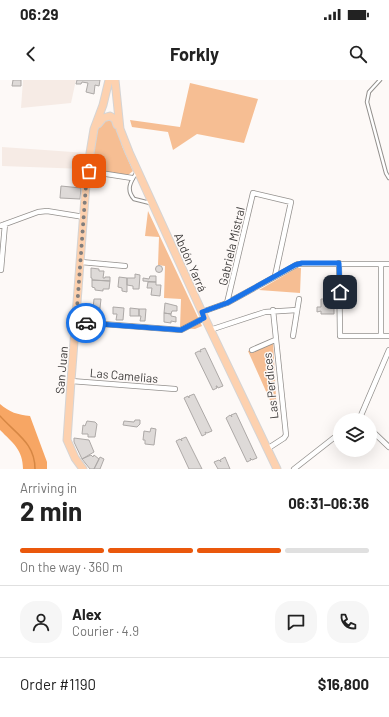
<!DOCTYPE html>
<html lang="en">
<head>
<meta charset="utf-8">
<style>
  body { margin:0; font-family:Barlow,sans-serif; background:#f6f6f6; color:#222; height:100vh; display:flex; flex-direction:column; font-size:15px; white-space:nowrap }
  * { box-sizing:border-box; margin:0 }
  p { font-size:13px; color:#767676 }
  .icon { flex:none; width:22px; height:22px; fill:none; stroke:currentColor; stroke-width:2; stroke-linecap:round; stroke-linejoin:round }
  .map { position:relative; height:389px; overflow:hidden }
  .details { display:flex; flex-direction:column; background:#fff; flex:1 }
  .details>* { flex:none }
  .tools { position:absolute; left:333px; top:333px; display:grid; gap:8px }
  .tools a { display:grid; place-items:center; width:44px; height:44px; border-radius:50%; background:#fff; box-shadow:0 4px 16px #0002; font-size:20px }
  .pin { position:absolute; display:grid; place-items:center; width:34px; height:34px; color:#fff; margin:-17px; border-radius:8px; box-shadow:0 2px 6px #0006 }
  .courier { position:absolute; display:grid; place-items:center; width:40px; height:40px; margin:-20px; border:3px solid #1a73e8; border-radius:50%; background:#fff; color:#222; box-shadow:0 1px 5px #0007 }
  .head em { font-style:normal; font-weight:700 }
  .head div { display:flex; flex-direction:column-reverse }
  .head { display:flex; align-items:center; justify-content:space-between; height:68px; padding:0 20px }
  h1 { font-size:26px; font-weight:700; line-height:30px }
  .bar { display:grid; grid-template-columns:repeat(4,1fr); gap:6px 4px; align-content:center; height:48px; padding:0 20px }
  .bar i { height:5px; border-radius:3px; background:#e0e0e0 }
  .bar .active { background:#ea580c }
  .bar p { grid-column:span 4 }
  .line { display:flex; align-items:center; gap:10px; padding:0 20px; border-top:1px solid #e0e0e0 }
  .line div { flex:1 }
  .round { display:grid; place-items:center; flex:none; width:42px; height:42px; border-radius:16px; background:#f6f6f6 }
  .status { display:flex; justify-content:space-between; align-items:center; height:28px; padding:0 20px; background:#fff; direction:ltr }
  .status svg { height:11px; fill:currentColor }
  header { display:flex; justify-content:space-between; align-items:center; height:52px; padding:0 20px; background:#fff; font-size:18px; font-weight:700 }
  .map>svg:first-child { display:block }
</style>
</head>
<body>
<div class="status"><b>06:29</b><svg viewBox="0 0 49 12"><path d="M0 12V9h3v3zM5 12V6h3v6zM10 12V3h3v9zM15 12V0h3v12zM26 1h20v11H26zM47 4h2v5h-2z"/></svg></div>
<header><svg class="icon" aria-label="back" viewBox="0 0 24 24"><path d="M15 5l-7 7 7 7"/></svg>Forkly<svg class="icon" aria-label="search" viewBox="0 0 24 24"><circle cx="10" cy="10" r="6"/><path d="M15 15l6 6"/></svg></header>
<div class="map">
<svg width="389" height="389" viewBox="0 0 389 389">
  <rect width="100%" height="100%" fill="#fdf9f7"/>
  <path fill="#f6ebe5" d="M 23,0 L 76,0 L 71,23 L 21,28 Z
    M 2,67 L 87,73 L 85,89 L 2,86 Z"/>
  <path fill="#f6be93" d="M 190,3 L 258,19 L 244,63 L 197,54 L 173,70 L 168,52 L 132,47 L 130,40 L 180,47 Z
    M 113,39 L 119,52 L 122,66 L 133,91 L 128,95 L 90,91 C 91,74 94,57 101,42 Z
    M 148,131 L 202,246 L 195,249 L 180,248 L 181,219 L 164,218 L 165,186 L 158,185 L 159,157 L 145,156 Z
    M 297,188 L 301,188 L 300,213 L 259,210 Z
    M 273,261 L 277,336 L 248,271 Z"/>
  <path fill="#f7a664" d="M 0,324 C 9,332 18,335 30,336 L 47,382 L 47,389 L 23,389 C 23,370 13,363 0,350 Z"/>
  <g fill="none" stroke-linecap="round" stroke-linejoin="round">
    <path stroke="#d68744" stroke-width="1.5" d="M 0,336 C 16,354 35,363 35,389"/>
  </g>
  <path fill="#dedad8" stroke="#ada9a7" d="M 13,0 L 21,0 L 21,6 L 12,6 Z
    M 77,0 L 100,0 L 99,6 L 95,5 L 94,14 L 86,12 L 88,3 L 82,2 L 81,4 L 76,4 Z
    M 61,106 L 81,108 L 80,119 L 60,118 Z
    M155.5 189a3.5 3.5 0 1 1 7 0a3.5 3.5 0 1 1-7 0Z
    M 91,188 L 99,189 L 99,191 L 104,191 L 103,198 L 105,198 L 105,197 L 110,197 L 110,201 L 92,200 L 92,198 L 91,198 Z
    M 135,194 L 140,195 L 139,209 L 133,209 L 133,206 L 127,205 L 127,198 L 135,198 Z
    M 150,196 L 156,196 L 156,202 L 143,201 L 143,198 L 149,199 Z
    M 119,197 L 127,198 L 127,212 L 122,211 L 122,208 L 118,207 Z
    M 92,200 L 110,201 L 109,209 L 103,209 L 103,211 L 95,210 L 95,208 L 92,207 Z
    M 148,202 L 156,202 L 156,205 L 161,205 L 160,216 L 151,215 L 152,208 L 147,208 Z
    M 94,219 L 101,219 L 100,228 L 93,228 Z
    M 321,219 L 334,219 L 334,234 L 321,234 L 321,231 L 317,232 L 317,227 L 321,227 Z
    M 165,223 L 177,226 L 177,231 L 172,231 L 171,234 L 164,233 Z
    M 113,227 L 124,228 L 123,240 L 116,240 L 117,234 L 113,234 Z
    M 93,228 L 100,228 L 100,236 L 88,235 L 89,229 L 93,229 Z
    M 130,228 L 139,229 L 139,236 L 130,236 Z
    M 139,229 L 146,229 L 145,241 L 140,241 L 141,236 L 139,236 Z
    M 164,233 L 171,234 L 171,236 L 176,237 L 176,242 L 171,241 L 171,243 L 164,242 Z
    M 205,268 L 223,306 L 218,308 L 217,306 L 216,306 L 217,308 L 213,310 L 195,273 L 199,271 L 201,272 L 200,270 Z
    M 194,314 L 212,351 L 207,353 L 205,352 L 206,354 L 202,356 L 184,318 L 188,316 L 189,318 L 189,316 Z
    M 236,333 L 257,378 L 252,380 L 250,378 L 251,380 L 247,382 L 226,338 L 230,335 L 232,337 L 231,335 Z
    M 135,340 L 140,340 L 140,344 L 137,347 L 123,345 L 124,341 L 134,342 Z
    M 87,341 L 95,342 L 97,344 L 95,357 L 88,357 L 88,354 L 82,354 L 83,345 L 85,346 Z
    M 151,348 L 156,349 L 154,365 L 145,364 L 145,360 L 143,360 L 144,351 L 150,352 Z
    M 186,357 L 202,389 L 189,389 L 176,361 L 180,359 L 182,361 L 181,359 Z
    M 74,358 L 89,360 L 94,372 L 82,379 L 74,362 Z
    M 91,375 L 93,377 L 94,375 L 99,379 L 94,389 L 90,389 L 82,379 Z
    M 100,377 L 104,379 L 100,389 L 94,389 Z
    M 225,377 L 230,389 L 218,389 L 214,382 L 219,380 L 221,382 L 220,380 Z"/>
  <g fill="none" stroke-linecap="round" stroke-linejoin="round">
    <defs>
      <path id="service" d="M 380,0 L 369,12 L 367,22 L 386,93 L 389,98
        M 137,92 C 130,102 126,110 134,119 L 150,123"/>
      <path id="minor" d="M 87,91 L 132,98
        M 0,146 L 38,132 L 47,131 L 84,137
        M 81,182 L 125,186
        M 339,183 L 340,256 L 389,256
        M 381,184 L 381,256
        M 0,190 L 1,190 L 5,144
        M 227,223 L 253,113 L 291,122 L 275,196
        M 202,232 L 227,223 L 298,184 L 389,184
        M 77,242 L 181,250 L 204,238
        M 210,250 L 265,232 L 297,230
        M 293,256 L 299,219
        M 252,270 L 275,260
        M 71,301 L 175,309
        M 359,340 L 389,270
        M 370,349 L 389,367
        M 267,369 L 284,358 L 286,355 L 273,230
        M 294,389 L 340,353"/>
      <path id="primary" d="M 115,0 L 120,49 L 129,72 L 202,232 L 277,389
        M 98,44 L 103,38 L 110,36 L 115,39 L 117,45
        M 83,389 L 75,378 L 67,360 L 71,301 L 87,91 L 94,49 L 103,25 L 109,0"/>
    </defs>
    <use href="#service" stroke="#93908d" stroke-width="4.5"/>
    <use href="#minor" stroke="#93908d" stroke-width="6"/>
    <use href="#primary" stroke="#d5d4d4" stroke-width="9"/>
    <use href="#service" stroke="#fff" stroke-width="2.5"/>
    <use href="#minor" stroke="#fff" stroke-width="4.5"/>
    <use href="#primary" stroke="#fdd1af" stroke-width="7"/>
  </g>
  <g fill="none" stroke-linecap="round" stroke-linejoin="round">
    <path stroke="#817e7d" stroke-width="4" stroke-dasharray="0 7.2" d="M 86,243 L 76,242 L 87,91 L 89,91"/>
    <path stroke="#1a73e8" stroke-width="5" d="M 86,243 L 181,250 L 204,238 L 202,232 L 227,223 L 295,185 L 302,183 L 339,183 L 340,212"/>
  </g>
  <g text-anchor="middle" dominant-baseline="central" stroke-width="3" stroke-linejoin="round" paint-order="stroke">
    <g font-size="12" fill="#3e3c3b" stroke="#fdf9f7">
      <text transform="translate(231 166) rotate(-77)">Gabriela Mistral</text>
      <text transform="translate(191 182) rotate(66)">Abdón Yarrá</text>
      <text transform="translate(61 290) rotate(-85)">San Juan</text>
      <text transform="translate(124 295) rotate(5)">Las Camelias</text>
      <text transform="translate(270 306) rotate(-96)">Las Perdices</text>
    </g>
  </g>
</svg>
<div class="tools">
<a><svg class="icon" aria-label="layers" viewBox="0 0 24 24"><path d="M12 4l9 5-9 5-9-5zM3 14l9 5 9-5"/></svg></a>
</div>
<div class="pin" style="left:89px;top:91px;background:#ea580c"><svg class="icon" aria-label="bag" viewBox="0 0 24 24"><path d="M5 8h14l-1 12H6zM9 8a3 3 0 0 1 6 0"/></svg></div>
<div class="pin" style="left:340px;top:212px;background:#1f2937"><svg class="icon" aria-label="home" viewBox="0 0 24 24"><path d="M3 11l9-7 9 7M6 9v11h12V9"/></svg></div>
<div class="courier" style="left:86px;top:243px"><svg class="icon" aria-label="car" viewBox="0 0 24 24"><path d="M5 17H2v-5l4-1 3-4h7l3 4 3 1v5h-3M9 17h6M6 11h13"/><circle cx="7" cy="17" r="2"/><circle cx="17" cy="17" r="2"/></svg></div>
</div>
<section class="details">
<div class="head"><div><h1>2 min</h1><p>Arriving in</p></div><em>06:31–06:36</em></div>
<div class="bar"><i class="active"></i><i class="active"></i><i class="active"></i><i></i><p>On the way · 360 m</p></div>
<div class="line" style="height:72px"><a class="round"><svg class="icon" aria-label="person" viewBox="0 0 24 24"><circle cx="12" cy="8" r="4"/><path d="M4 21q1-7 8-7t8 7"/></svg></a><div><b>Alex</b><p>Courier · 4.9</p></div><a class="round"><svg class="icon" aria-label="chat" viewBox="0 0 24 24"><path d="M4 5h16v11H9l-5 4z"/></svg></a><a class="round"><svg class="icon" aria-label="phone" viewBox="0 0 24 24"><path d="M5 4h4l2 5-3 2q2 4 5 5l2-3 5 2v4C11 20 4 13 5 4z"/></svg></a></div>
<div class="line" style="height:52px"><div>Order #1190</div><b>$16,800</b></div>
</section>
</body>
</html>
